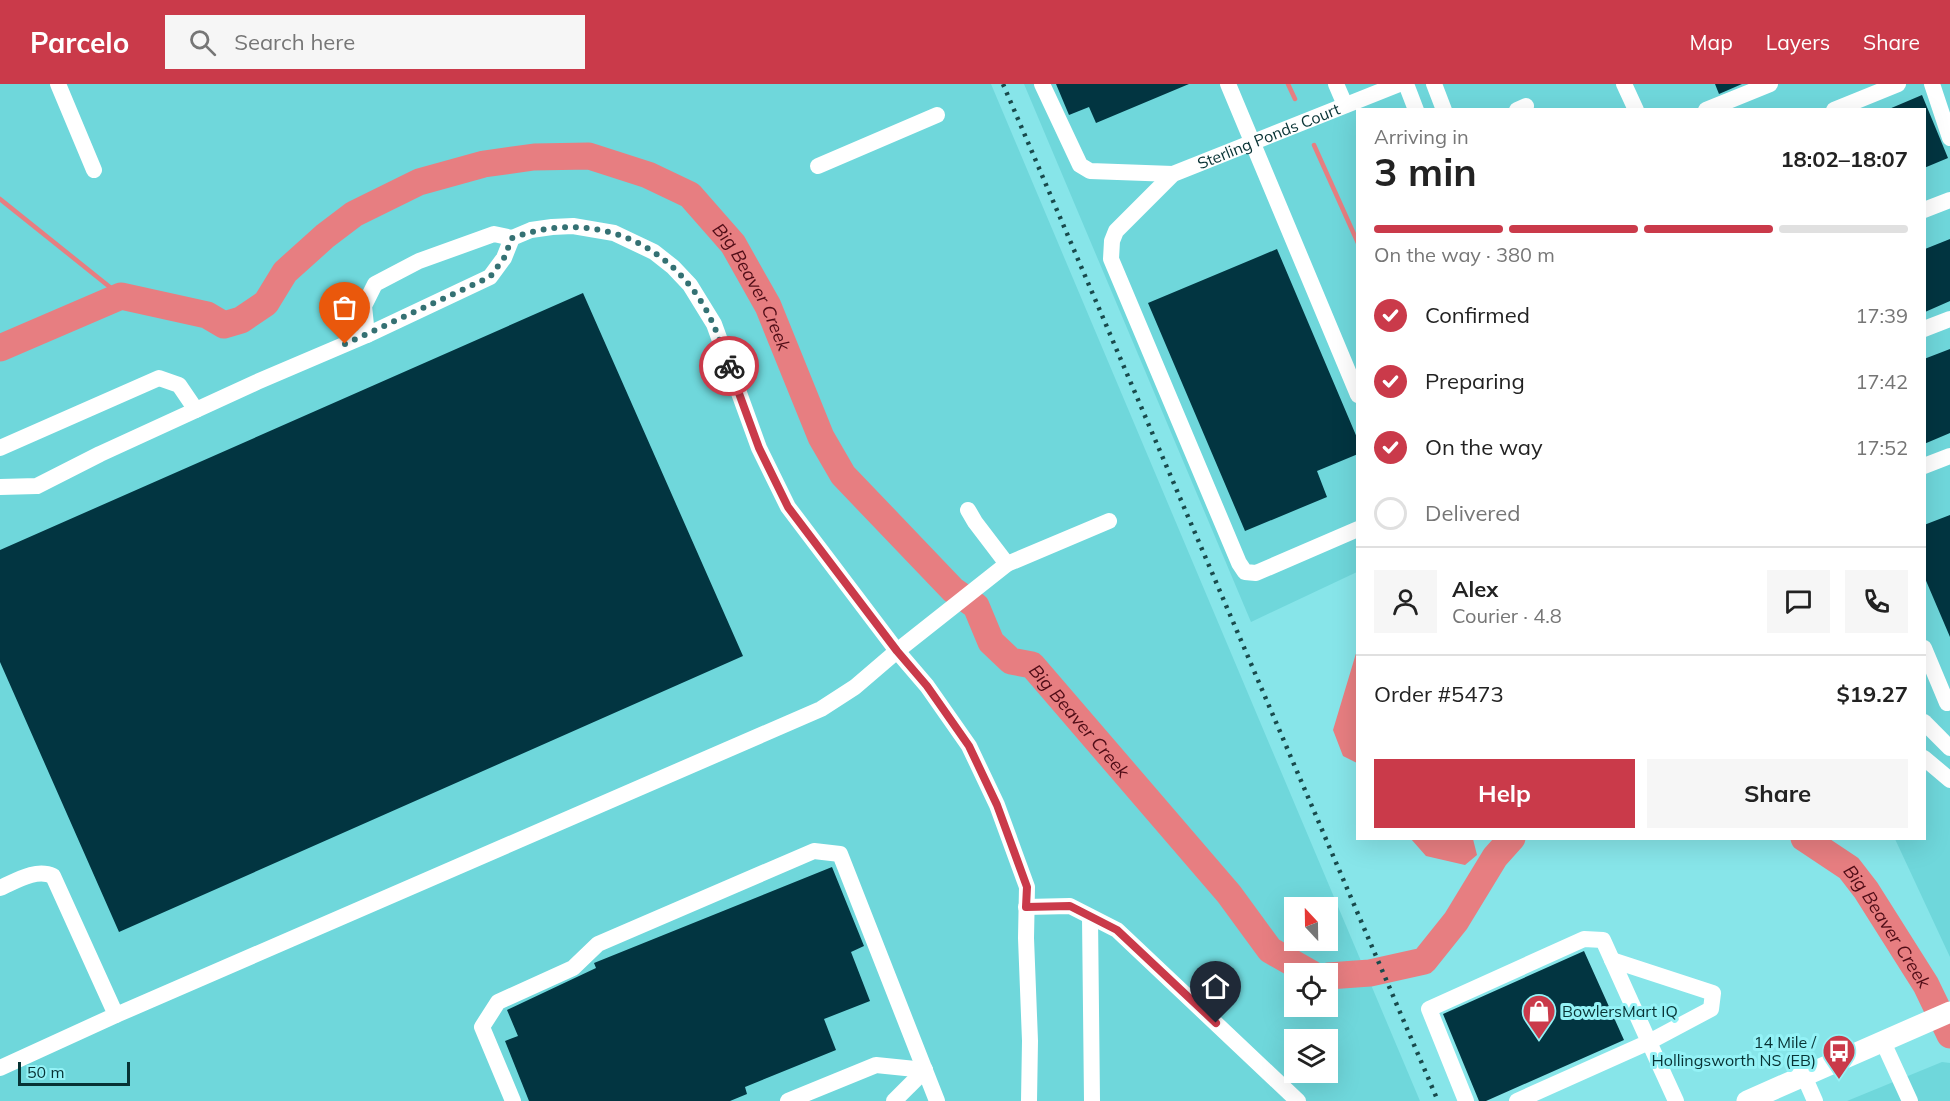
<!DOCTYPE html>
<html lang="en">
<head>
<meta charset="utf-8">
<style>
  body { margin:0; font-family:Mulish,sans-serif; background:#f6f6f6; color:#222; height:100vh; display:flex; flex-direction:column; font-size:22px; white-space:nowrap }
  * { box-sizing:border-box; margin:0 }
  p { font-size:20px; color:#767676 }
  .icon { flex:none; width:33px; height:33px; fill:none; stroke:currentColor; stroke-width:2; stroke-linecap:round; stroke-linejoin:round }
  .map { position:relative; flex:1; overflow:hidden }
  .drawer { position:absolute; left:1356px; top:24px; width:570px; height:732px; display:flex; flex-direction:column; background:#fff; border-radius:0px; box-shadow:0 6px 24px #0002 }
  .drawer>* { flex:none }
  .needle { width:39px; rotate:338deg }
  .controls { position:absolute; left:1284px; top:813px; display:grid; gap:12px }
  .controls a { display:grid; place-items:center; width:54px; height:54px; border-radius:0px; background:#fff; box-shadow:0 6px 24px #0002; font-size:30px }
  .scale { position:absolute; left:18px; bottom:15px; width:112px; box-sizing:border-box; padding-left:6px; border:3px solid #073234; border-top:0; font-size:16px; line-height:21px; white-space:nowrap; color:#073234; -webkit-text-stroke:4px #94f2f6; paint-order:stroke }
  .pin { position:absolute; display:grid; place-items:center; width:51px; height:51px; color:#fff; margin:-62px -26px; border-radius:50% 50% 50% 0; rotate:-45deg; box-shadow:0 0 6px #0007 }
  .pin .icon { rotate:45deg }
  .courier { position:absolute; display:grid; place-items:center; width:60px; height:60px; margin:-30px; border:4px solid #ca3a4a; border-radius:50%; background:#fff; color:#222; box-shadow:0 2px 8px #0007 }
  .head em { font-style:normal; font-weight:700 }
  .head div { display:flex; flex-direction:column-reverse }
  .head { display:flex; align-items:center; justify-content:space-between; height:102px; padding:0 18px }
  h1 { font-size:39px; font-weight:700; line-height:45px }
  .bar { display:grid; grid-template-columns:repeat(4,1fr); gap:9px 6px; align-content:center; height:72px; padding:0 18px }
  .bar i { height:8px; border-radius:4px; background:#e0e0e0 }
  .bar .on { background:#ca3a4a }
  .bar p { grid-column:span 4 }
  .line { display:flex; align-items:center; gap:15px; padding:0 18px; border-top:2px solid #e0e0e0 }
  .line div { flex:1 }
  .round { display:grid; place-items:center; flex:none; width:63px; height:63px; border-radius:0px; background:#f6f6f6 }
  ol { padding:0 18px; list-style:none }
  li { display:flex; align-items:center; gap:18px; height:66px }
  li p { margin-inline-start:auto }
  li .icon { padding:6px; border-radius:50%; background:#ca3a4a; color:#fff; stroke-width:4 }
  li:last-child { color:#767676 }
  li i { width:33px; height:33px; border:3px solid #e0e0e0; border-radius:50% }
  .cta { display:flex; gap:12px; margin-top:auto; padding:12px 18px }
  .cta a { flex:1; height:69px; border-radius:0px; background:#ca3a4a; color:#fff; font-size:24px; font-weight:700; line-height:69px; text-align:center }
  .cta a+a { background:#f6f6f6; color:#222 }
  header { display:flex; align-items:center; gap:36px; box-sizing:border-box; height:84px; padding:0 30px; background:#ca3a4a; color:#fff }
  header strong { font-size:28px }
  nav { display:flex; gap:33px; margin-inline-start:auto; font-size:21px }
  .search { width:420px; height:54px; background:#f6f6f6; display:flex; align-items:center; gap:15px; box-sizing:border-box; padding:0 21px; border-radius:0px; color:#767676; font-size:22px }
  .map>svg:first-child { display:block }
</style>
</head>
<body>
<header>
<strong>Parcelo</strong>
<div class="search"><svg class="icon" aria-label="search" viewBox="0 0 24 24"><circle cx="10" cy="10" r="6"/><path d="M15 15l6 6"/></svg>Search here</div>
<nav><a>Map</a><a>Layers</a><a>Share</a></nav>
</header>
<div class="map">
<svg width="1950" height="1017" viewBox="0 0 1950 1017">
  <rect width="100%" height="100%" fill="#87e5e9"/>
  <path fill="#6fd7db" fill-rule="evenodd" d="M 0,0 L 991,0 L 1420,1017 L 0,1017 ZM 1294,824 L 1328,824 L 1328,856 L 1294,856 ZM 1294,890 L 1328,890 L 1328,922 L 1294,922 ZM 1294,956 L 1328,956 L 1328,988 L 1294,988 Z
    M 1024,0 L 1950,0 L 1950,873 L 1895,755 L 1924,754 L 1924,26 L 1358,26 L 1357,488 L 1251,538 Z
    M 1942,978 L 1950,979 L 1950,1017 L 1847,1017 Z"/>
  <path fill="#e77e81" d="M 1357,566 L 1357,679 L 1343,672 L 1333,646 Z
    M 1411,755 L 1473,755 L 1477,771 L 1465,781 L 1426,772 Z"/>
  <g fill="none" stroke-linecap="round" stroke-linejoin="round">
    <path stroke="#e77e81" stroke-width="4.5" d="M 1288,0 L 1295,15
      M 1314,61 L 1358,159
      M 0,115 L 121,212"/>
    <g stroke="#e77e81" stroke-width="27">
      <path id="s1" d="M 0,264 L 121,212 L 207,231 L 224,241 L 241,236 L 266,219 L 285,188 L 325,152 L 354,130 L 419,98 L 484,80 L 534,73 L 589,72 L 648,91 L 690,111 L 733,160 L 768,222 L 821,353 L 843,391 L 953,506 L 976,522 L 991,558 L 1011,577 L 1032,581 L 1229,810 L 1270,866 L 1312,890"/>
      <path id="s2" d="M 1804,754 L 1849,784 L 1866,806 L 1926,901 L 1950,951"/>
      <path d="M 1328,892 L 1370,889 L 1424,877 L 1456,837 L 1495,773 L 1512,754"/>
    </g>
  </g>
  <path fill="#023541" d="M 1056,0 L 1189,0 L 1096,39 L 1089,23 L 1069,31 Z
    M 1715,0 L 1742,0 L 1719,10 Z
    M 1922,11 L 1948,74 L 1924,84 L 1924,26 L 1889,25 Z
    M 1950,155 L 1950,217 L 1925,228 L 1925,165 Z
    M 1277,165 L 1358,356 L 1358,370 L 1317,387 L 1327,413 L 1245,447 L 1148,219 Z
    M 583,209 L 743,572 L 119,848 L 0,578 L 0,466 Z
    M 1950,265 L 1950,349 L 1924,360 L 1924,275 Z
    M 1950,431 L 1950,553 L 1924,492 L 1924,441 Z
    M 832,783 L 864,862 L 851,868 L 870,917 L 824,935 L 836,966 L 745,1003 L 747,1010 L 730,1017 L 529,1017 L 505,957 L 518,952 L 507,926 L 596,884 L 594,879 Z
    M 1584,867 L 1624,956 L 1486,1017 L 1479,1017 L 1443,930 Z"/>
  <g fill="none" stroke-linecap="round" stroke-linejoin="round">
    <g stroke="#fff" stroke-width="16">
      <path d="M 58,0 L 94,86"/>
      <path d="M 1042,0 L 1080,81 L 1090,87 L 1173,90"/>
      <path d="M 1228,0 L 1358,311"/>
      <path d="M 1336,0 L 1345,21"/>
      <path d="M 1406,0 L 1416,26"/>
      <path d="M 1434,0 L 1444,26"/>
      <path d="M 1624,0 L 1636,26"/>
      <path d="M 1932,0 L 1950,54"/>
      <path d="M 1517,26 L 1526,22"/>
      <path d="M 1706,26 L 1770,0"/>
      <path d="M 1834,26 L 1898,0"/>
      <path d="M 818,82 L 937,31"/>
      <path d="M 1924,126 L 1950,116"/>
      <path d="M 1924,245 L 1950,235"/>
      <path d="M 367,251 L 364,222 L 375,200 L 419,177 L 494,150 L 512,154"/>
      <path d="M 0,364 L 159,294 L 179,301 L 196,326"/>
      <path d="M 1924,382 L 1950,372"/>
      <path d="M 0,403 L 37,402 L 100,370 L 257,298 L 367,251 L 490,193 L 504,174 L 512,154 L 531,146 L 552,143 L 573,142 L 614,149 L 654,168 L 673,183 L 690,201 L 714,240 L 759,364 L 788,423 L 897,567 L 927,602 L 969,662 L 997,721 L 1027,803 L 1026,854 L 1030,957 L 1029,1017"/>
      <path d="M 968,426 L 975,438 L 1007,480"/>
      <path id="s3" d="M 1358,445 L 1256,489 L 1245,488 L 1239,479 L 1111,175 L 1112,157 L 1116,147 L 1173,90 L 1399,0"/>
      <path d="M 1924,564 L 1947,619"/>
      <path d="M 1924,638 L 1950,664"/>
      <path d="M 1924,674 L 1950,696"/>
      <path d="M 0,804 C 16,797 36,784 53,792 L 116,931 L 0,984"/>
      <path d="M 1026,823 L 1070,822 L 1117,846 L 1298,1017"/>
      <path d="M 1090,833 L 1092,1017"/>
      <path d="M 1612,876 L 1713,909 L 1711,925 L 1649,958 L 1676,1017"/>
      <path d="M 116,931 L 821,625 L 855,603 L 897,567 L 1007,480 L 1109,437"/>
      <path d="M 1883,958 L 1910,1017"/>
      <path d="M 1804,992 L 1815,1017"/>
      <path d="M 513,1017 L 482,943 L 498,918 L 573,884 L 598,860 L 814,767 L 840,770 L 937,1017"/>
      <path d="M 788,1017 L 876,981 L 925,986"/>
      <path d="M 894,1017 L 925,986"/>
      <path d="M 1466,1017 L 1429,925 L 1584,855 L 1603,856 L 1649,958 L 1517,1017"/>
    </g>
    <path stroke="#fff" stroke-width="21" d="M 1747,1017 L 1950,928"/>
    <path stroke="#184a4c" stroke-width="4.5" stroke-dasharray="3 6" stroke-linecap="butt" d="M 1003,0 L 1438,1017"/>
  </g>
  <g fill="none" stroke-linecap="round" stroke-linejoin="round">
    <path stroke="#347173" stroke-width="6" stroke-dasharray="0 10.8" d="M 345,260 L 490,193 L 504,174 L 512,154 C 585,127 660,151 702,219 C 714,238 721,260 729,282"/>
    <path stroke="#ca3a4a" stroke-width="8" d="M 729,282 L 759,364 L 788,423 L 897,567 L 927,602 L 969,662 L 997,721 L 1027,803 L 1026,823 L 1070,822 L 1117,846 L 1216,939"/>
  </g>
  <defs>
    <symbol id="shop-pin" viewBox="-11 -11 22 30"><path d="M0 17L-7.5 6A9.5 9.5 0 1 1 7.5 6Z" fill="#ca3a4a" stroke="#94f2f6"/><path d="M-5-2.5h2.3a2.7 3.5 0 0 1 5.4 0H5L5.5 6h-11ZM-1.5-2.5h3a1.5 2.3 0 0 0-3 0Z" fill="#fff"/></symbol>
    <symbol id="bus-pin" viewBox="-11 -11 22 30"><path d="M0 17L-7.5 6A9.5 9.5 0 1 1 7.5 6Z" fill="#ca3a4a" stroke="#94f2f6"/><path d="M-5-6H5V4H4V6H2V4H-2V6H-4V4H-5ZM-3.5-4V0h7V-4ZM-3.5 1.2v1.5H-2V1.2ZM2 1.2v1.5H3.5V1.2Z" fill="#fff"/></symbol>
  </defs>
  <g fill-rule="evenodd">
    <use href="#shop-pin" x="1520" y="908" width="38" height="52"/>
    <use href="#bus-pin" x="1820" y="948" width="38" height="52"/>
  </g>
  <g text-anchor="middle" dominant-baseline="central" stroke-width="6" stroke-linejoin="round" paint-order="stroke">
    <g font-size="16" fill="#073234" stroke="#94f2f6">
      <text stroke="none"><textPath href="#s3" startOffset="675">Sterling Ponds Court</textPath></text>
    </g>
    <g font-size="16" fill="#073234" stroke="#94f2f6" text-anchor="start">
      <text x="1562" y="927">BowlersMart IQ</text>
      <text x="1816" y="958" text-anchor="end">14 Mile /<tspan x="1816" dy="18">Hollingsworth NS (EB)</tspan></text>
    </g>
    <g font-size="18" font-style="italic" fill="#4f0c16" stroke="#94f2f6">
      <text stroke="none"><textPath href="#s1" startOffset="880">Big Beaver Creek</textPath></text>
      <text stroke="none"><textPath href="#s1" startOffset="1438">Big Beaver Creek</textPath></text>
      <text stroke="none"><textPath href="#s2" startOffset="124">Big Beaver Creek</textPath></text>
    </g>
  </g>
</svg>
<div class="controls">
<a><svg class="needle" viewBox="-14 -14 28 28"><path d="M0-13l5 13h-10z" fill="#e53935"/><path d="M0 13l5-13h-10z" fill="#767676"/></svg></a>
<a><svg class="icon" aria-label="locate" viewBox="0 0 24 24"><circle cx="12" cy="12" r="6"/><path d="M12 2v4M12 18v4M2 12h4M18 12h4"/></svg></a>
<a><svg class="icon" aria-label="layers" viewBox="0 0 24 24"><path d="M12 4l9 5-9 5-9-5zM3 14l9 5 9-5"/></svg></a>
</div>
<div class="scale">50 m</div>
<div class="pin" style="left:345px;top:260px;background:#ea580c"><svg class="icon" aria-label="bag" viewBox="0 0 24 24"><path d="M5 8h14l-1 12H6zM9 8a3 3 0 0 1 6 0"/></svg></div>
<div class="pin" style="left:1216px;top:939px;background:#1f2937"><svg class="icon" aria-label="home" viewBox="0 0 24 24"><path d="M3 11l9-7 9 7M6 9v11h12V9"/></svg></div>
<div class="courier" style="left:729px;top:282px"><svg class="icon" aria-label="bike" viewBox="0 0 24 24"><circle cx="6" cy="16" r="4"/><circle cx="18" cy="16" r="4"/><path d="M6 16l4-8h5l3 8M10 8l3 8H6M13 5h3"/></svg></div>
<section class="drawer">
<div class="head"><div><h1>3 min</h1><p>Arriving in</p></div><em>18:02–18:07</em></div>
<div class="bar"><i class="on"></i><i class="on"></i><i class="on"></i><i></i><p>On the way · 380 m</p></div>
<ol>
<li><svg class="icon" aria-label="check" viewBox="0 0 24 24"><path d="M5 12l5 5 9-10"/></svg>Confirmed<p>17:39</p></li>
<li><svg class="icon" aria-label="check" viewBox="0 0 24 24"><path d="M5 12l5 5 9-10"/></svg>Preparing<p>17:42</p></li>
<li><svg class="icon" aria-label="check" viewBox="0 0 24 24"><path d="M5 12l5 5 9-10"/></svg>On the way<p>17:52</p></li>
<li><i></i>Delivered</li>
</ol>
<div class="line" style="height:108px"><a class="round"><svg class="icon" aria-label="person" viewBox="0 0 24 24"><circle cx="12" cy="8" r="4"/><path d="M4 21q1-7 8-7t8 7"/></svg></a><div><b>Alex</b><p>Courier · 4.8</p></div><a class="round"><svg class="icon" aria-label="chat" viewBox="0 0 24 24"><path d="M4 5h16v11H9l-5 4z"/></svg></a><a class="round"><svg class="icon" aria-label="phone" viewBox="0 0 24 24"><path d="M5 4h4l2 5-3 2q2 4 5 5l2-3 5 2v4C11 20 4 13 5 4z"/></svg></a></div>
<div class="line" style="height:78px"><div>Order #5473</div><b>$19.27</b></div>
<div class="cta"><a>Help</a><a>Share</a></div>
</section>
</div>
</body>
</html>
